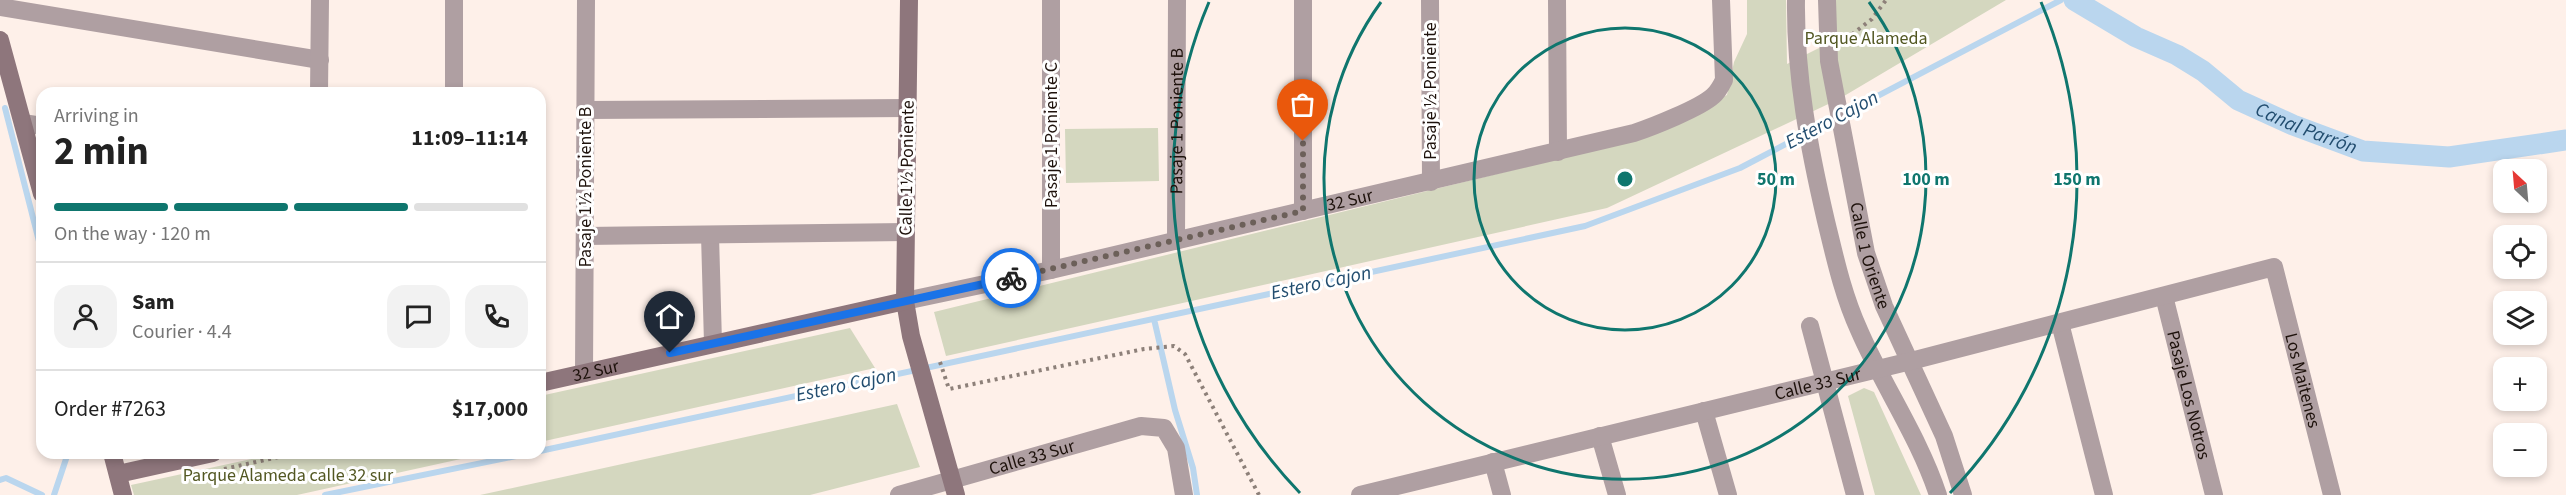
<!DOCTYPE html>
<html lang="en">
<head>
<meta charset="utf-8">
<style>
  body { margin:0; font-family:"Source Sans 3",sans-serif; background:#f2f2f2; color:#222; height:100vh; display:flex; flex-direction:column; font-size:22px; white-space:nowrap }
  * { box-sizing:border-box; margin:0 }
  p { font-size:20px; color:#767676 }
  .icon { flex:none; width:33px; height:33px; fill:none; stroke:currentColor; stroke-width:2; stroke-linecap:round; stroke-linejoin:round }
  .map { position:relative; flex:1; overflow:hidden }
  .sheet { position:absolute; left:36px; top:87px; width:510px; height:372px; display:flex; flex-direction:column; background:#fff; border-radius:18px; box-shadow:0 3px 9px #0003 }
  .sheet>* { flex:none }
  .needle { width:39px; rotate:334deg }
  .tools { position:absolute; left:2493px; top:159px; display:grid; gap:12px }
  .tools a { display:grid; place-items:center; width:54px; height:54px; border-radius:12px; background:#fff; box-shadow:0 3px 9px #0003; font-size:30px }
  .pin { position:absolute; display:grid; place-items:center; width:51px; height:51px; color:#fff; margin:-62px -26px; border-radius:50% 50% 50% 0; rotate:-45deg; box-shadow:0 0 6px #0007 }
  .pin .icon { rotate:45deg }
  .courier { position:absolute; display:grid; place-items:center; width:60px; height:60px; margin:-30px; border:4px solid #1a73e8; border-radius:50%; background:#fff; color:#222; box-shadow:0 2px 8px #0007 }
  .head em { font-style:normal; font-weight:700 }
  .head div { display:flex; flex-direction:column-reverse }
  .head { display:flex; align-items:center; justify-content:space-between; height:102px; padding:0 18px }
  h1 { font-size:39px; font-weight:700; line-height:45px }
  .bar { display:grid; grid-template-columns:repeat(4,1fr); gap:9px 6px; align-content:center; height:72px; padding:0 18px }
  .bar i { height:8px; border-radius:4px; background:#e0e0e0 }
  .bar .current { background:#0f766e }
  .bar p { grid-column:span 4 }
  .line { display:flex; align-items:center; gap:15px; padding:0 18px; border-top:2px solid #e0e0e0 }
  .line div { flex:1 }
  .round { display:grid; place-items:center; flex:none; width:63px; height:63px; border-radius:18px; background:#f2f2f2 }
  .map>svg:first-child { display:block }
</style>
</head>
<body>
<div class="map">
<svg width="2566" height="495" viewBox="0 0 2566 495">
  <rect width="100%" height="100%" fill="#fef0e9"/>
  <path fill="#d4d7bf" d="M 1747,0 L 1786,0 L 1787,64 L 1827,44 L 1833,0 L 2006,0 L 1839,99 L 1607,208 L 946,356 L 934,312 L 1647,137 L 1727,95 L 1734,62 L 1747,34 Z
    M 1158,128 L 1159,181 L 1066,183 L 1065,129 Z
    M 850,328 L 875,368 L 540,442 L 540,396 Z
    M 1864,388 L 1874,392 L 1921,495 L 1875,495 L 1848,396 Z
    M 897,404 L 920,467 L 810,495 L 480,495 Z
    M 279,453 L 488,453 L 297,495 L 134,495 L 131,485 Z"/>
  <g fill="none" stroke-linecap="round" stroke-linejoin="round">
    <path stroke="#bad6ee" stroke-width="6" d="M 5,108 L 42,253
      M 1154,319 L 1175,410 L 1193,468 L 1197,495
      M 540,451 L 1585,226 L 1740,168 L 2061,0
      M 0,480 L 6,478 L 42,495
      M 54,495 L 68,453
      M 325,495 L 531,453"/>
    <path stroke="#bad6ee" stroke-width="21" id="s1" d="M 2074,0 L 2136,37 L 2177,55 L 2203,71 L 2238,100 L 2293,125 L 2363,151 L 2449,157 L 2566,140"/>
    <path stroke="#8d8079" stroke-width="4" stroke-dasharray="3 4.5" stroke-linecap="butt" d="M 1846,39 L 1872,19 L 1886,0
      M 940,362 L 949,389 L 1144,349 L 1174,346 L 1185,354 L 1259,495
      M 224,469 L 297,453"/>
    <g stroke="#af9fa2" stroke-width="18">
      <path d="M 454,0 L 454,93"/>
      <path d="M 1051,0 L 1051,270"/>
      <path d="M 1303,0 L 1303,211"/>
      <path d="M 1430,0 L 1431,182"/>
      <path d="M 1557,0 L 1558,152"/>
      <path d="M 1796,0 C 1795,75 1809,148 1826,221 C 1835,258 1843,295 1859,330 C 1883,386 1919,437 1938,495"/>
      <path id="s2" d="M 1827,0 L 1829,61 L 1866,253 L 1884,306 L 1944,436 L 1963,495"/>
      <path d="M 0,7 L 320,60"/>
      <path d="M 319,93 L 320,0"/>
      <path d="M 585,110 L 908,108"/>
      <path d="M 23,123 L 42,126"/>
      <path d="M 710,235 L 713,343"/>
      <path d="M 585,236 L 906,232"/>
      <path id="s3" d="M 1176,241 L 1177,0"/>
      <path id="s4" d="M 2164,296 L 2214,495"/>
      <path id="s5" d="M 905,301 L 1051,270 L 1634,133 C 1652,127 1700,108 1713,96 C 1718,92 1721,86 1724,80 L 1721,0"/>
      <path d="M 2060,323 L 2104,495"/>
      <path d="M 1810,326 L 1855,495"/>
      <path d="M 584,373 L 586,0"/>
      <path d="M 1704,411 L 1728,495"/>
      <path d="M 1600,436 L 1617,495"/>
      <path d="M 1493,462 L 1502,495"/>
      <path id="s6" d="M 899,495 L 1141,426 L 1164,428 L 1176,448 L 1184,495"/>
      <path id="s7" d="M 1360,495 L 1911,361 L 2274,267 L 2332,495"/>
    </g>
    <g stroke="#8e767c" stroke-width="18">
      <path d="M 909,0 L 905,301 L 911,336 L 956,495"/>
      <path d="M 0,40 L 42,194"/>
      <path id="s8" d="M 540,383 L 905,301"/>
      <path d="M 112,453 L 123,495"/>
      <path d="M 118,474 L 213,453"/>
    </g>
  </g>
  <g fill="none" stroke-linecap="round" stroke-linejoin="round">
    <path stroke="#6c6059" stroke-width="6" stroke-dasharray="0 10.8" d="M 1011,278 L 1303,211 L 1303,141"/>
    <path stroke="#1a73e8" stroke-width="8" d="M 670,353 L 1011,278"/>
  </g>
  <g fill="none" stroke="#0f766e" stroke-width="3">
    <circle cx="1625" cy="179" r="151"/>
    <path d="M1869 2A301 301 0 1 1 1381 2"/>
    <path d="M1300 493A452 452 0 0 1 1209 2M2041 2A452 452 0 0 1 1950 493"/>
  </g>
  <g text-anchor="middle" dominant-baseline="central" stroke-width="6" stroke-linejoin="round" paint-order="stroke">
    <g font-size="18" fill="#525722" stroke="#fff">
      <text x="1866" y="38">Parque Alameda</text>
      <text x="288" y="475">Parque Alameda calle 32 sur</text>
    </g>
    <g font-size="18" fill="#1e120c" stroke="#fff">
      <text transform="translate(1430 91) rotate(-90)">Pasaje ½ Poniente</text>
      <text stroke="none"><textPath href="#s3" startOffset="120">Pasaje 1 Poniente B</textPath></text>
      <text transform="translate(1051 135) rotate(-90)">Pasaje 1 Poniente C</text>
      <text transform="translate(907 168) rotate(-89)">Calle 1½ Poniente</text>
      <text transform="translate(585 187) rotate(-90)">Pasaje 1½ Poniente B</text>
      <text stroke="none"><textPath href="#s5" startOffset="456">32 Sur</textPath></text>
      <text stroke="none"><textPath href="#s2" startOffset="260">Calle 1 Oriente</textPath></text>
      <text stroke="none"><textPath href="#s8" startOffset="57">32 Sur</textPath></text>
      <text stroke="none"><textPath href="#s7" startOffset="1059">Los Maitenes</textPath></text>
      <text stroke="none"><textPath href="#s7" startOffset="471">Calle 33 Sur</textPath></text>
      <text stroke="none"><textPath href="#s4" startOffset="102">Pasaje Los Notros</textPath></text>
      <text stroke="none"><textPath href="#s6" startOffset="138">Calle 33 Sur</textPath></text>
    </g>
    <g font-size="20" font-style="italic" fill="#224d6f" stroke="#fff">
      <text transform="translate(1832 120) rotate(-28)">Estero Cajon</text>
      <text stroke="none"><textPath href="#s1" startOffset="267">Canal Parrón</textPath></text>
      <text transform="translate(1321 283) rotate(-12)">Estero Cajon</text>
      <text transform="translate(846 385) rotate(-12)">Estero Cajon</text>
    </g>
  </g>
  <circle cx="1625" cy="179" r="9" fill="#0f766e" stroke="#fff" stroke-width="3"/>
  <g font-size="18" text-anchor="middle" font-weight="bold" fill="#0f766e" stroke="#fff" stroke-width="6" stroke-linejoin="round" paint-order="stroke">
    <text x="1776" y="185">50 m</text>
    <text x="1926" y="185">100 m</text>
    <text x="2077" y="185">150 m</text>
  </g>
</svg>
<div class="tools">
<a><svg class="needle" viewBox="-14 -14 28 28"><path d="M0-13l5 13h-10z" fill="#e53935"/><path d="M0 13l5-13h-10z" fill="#767676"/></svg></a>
<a><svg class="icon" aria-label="locate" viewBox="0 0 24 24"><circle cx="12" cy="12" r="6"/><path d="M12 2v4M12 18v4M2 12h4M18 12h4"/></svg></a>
<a><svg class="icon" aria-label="layers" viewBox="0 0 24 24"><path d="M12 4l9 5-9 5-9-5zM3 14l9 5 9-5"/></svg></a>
<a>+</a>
<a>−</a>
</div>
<div class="pin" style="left:1303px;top:141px;background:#ea580c"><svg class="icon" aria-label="bag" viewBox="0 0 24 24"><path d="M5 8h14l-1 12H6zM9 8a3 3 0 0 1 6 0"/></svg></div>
<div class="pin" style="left:670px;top:353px;background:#1f2937"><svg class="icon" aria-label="home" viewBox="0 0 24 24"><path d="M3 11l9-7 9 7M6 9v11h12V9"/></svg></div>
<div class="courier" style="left:1011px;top:278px"><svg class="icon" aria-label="bike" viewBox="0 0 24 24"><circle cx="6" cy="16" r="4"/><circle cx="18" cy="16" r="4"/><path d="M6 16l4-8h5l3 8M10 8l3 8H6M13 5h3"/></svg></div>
<section class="sheet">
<div class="head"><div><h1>2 min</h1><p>Arriving in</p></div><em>11:09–11:14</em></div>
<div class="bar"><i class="current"></i><i class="current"></i><i class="current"></i><i></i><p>On the way · 120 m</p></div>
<div class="line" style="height:108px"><a class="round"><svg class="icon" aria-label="person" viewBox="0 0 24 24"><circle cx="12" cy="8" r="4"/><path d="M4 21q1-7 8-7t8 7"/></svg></a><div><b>Sam</b><p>Courier · 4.4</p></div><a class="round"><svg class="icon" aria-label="chat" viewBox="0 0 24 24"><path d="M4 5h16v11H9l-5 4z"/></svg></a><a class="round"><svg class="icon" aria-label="phone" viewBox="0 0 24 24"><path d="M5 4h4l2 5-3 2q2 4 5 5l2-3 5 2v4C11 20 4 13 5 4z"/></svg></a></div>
<div class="line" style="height:78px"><div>Order #7263</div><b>$17,000</b></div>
</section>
</div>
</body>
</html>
